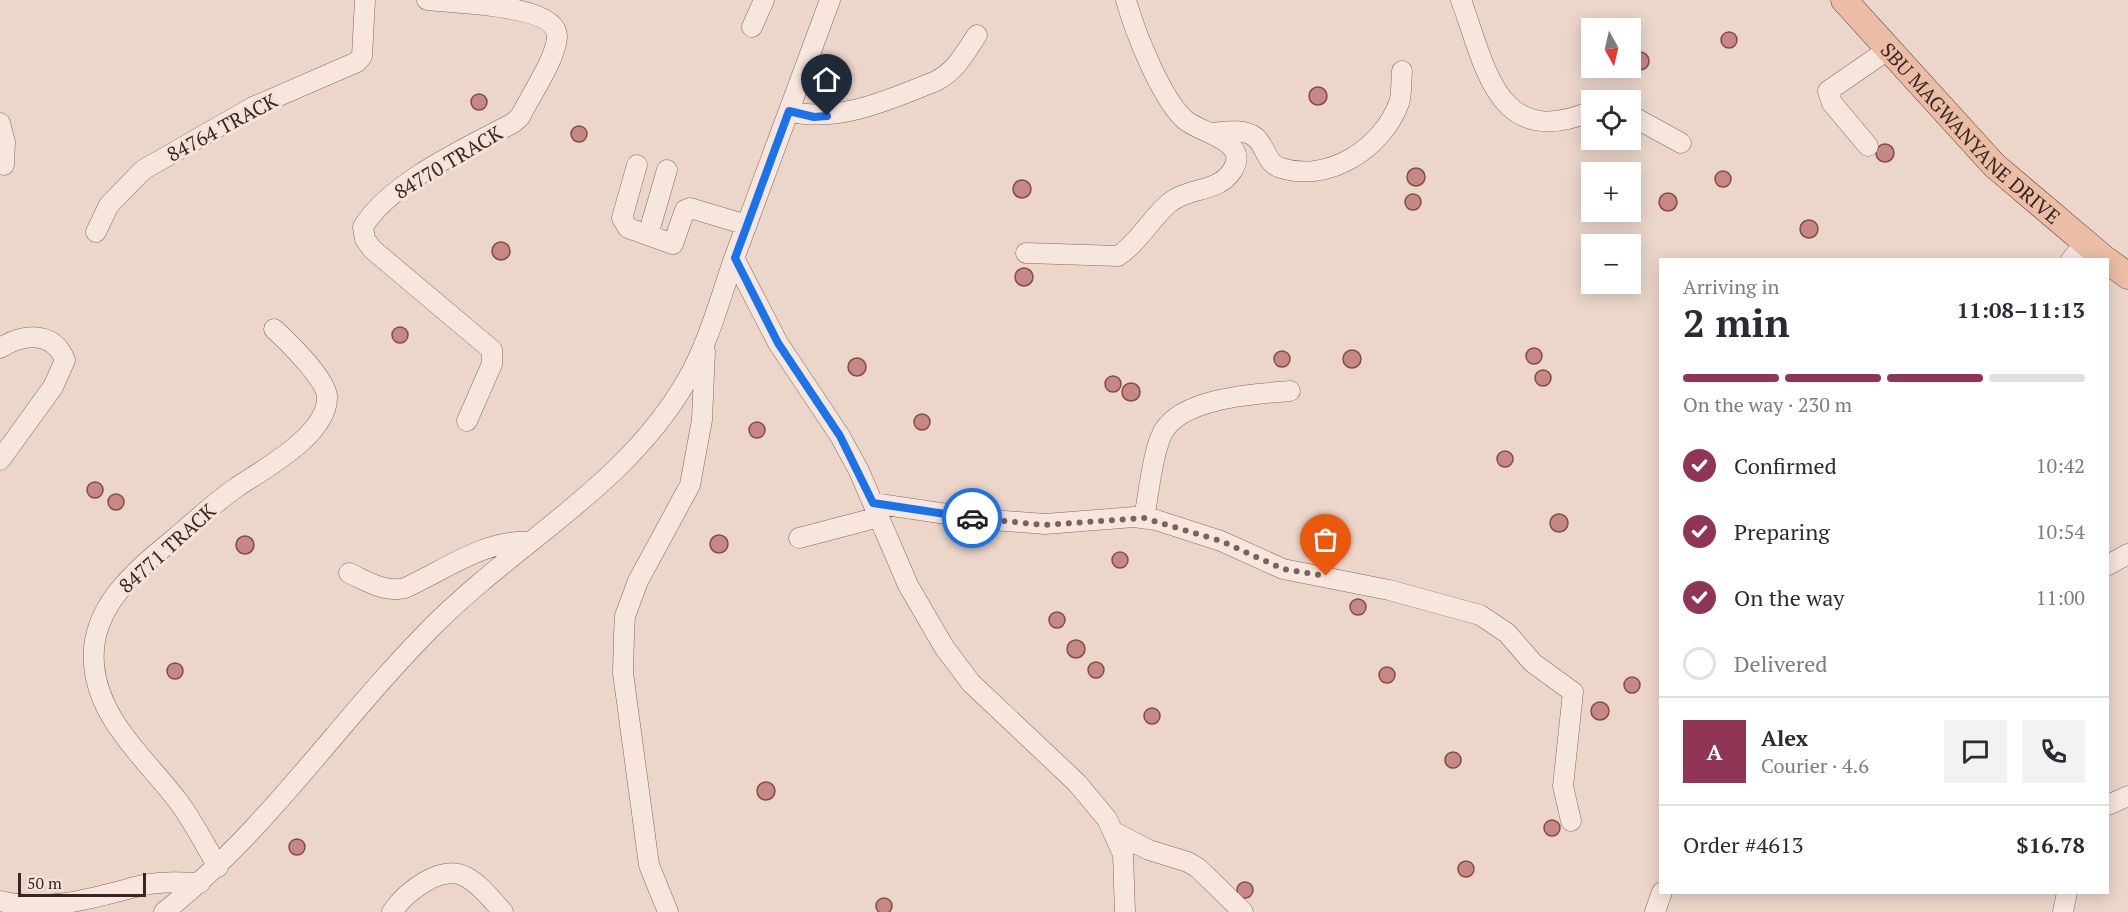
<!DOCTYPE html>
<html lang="en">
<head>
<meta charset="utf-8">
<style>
  body { margin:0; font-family:"PT Serif",serif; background:#f2f2f3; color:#2b2b33; height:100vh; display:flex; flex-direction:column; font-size:22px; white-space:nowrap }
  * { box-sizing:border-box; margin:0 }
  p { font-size:20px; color:#7c7c81 }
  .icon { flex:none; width:33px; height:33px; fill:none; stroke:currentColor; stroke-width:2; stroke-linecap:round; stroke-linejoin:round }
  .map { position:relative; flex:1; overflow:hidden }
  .details { position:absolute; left:1659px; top:258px; width:450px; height:636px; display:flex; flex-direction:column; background:#fff; border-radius:0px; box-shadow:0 3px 15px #0003 }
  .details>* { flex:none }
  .needle { width:39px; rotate:172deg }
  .tools { position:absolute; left:1581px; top:18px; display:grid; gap:12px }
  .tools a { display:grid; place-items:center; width:60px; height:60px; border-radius:0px; background:#fff; box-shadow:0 3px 15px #0003; font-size:30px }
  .scale { position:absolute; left:18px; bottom:15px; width:128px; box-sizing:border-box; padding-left:6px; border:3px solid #392522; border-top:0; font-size:16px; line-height:21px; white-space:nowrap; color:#392522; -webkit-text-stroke:4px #f4e3d9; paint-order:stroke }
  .pin { position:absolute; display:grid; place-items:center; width:51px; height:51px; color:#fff; margin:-62px -26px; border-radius:50% 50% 50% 0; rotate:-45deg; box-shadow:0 0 6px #0007 }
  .pin .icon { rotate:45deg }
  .courier { position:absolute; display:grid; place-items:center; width:60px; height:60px; margin:-30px; border:4px solid #1a73e8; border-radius:50%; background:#fff; color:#222; box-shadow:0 2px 8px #0007 }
  .head em { font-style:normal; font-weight:800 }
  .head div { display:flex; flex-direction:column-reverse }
  .head { display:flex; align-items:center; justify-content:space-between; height:102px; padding:0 24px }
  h1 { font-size:39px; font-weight:800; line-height:45px }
  .bar { display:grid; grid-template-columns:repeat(4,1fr); gap:9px 6px; align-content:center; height:72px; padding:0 24px }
  .bar i { height:8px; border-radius:4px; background:#e1e1e2 }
  .bar .active { background:#913556 }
  .bar p { grid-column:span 4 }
  .line { display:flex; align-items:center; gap:15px; padding:0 24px; border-top:2px solid #e1e1e2 }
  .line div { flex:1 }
  .round { display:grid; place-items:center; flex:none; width:63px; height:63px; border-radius:0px; background:#f2f2f3 }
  ol { padding:0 24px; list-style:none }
  li { display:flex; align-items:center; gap:18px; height:66px }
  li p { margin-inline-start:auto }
  li .icon { padding:6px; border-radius:50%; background:#913556; color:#fff; stroke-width:4 }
  li:last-child { color:#7c7c81 }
  li i { width:33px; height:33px; border:3px solid #e1e1e2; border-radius:50% }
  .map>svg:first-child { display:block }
</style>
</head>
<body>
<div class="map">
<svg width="2128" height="912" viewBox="0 0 2128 912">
  <rect width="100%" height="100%" fill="#ecd6ca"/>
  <path fill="#c68884" stroke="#844a48" stroke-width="1.5" d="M1721 40a8 8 0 1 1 16 0a8 8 0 1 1-16 0Z
    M1631 61a9 9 0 1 1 18 0a9 9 0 1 1-18 0Z
    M1309 96a9 9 0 1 1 18 0a9 9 0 1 1-18 0Z
    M471 102a8 8 0 1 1 16 0a8 8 0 1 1-16 0Z
    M571 134a8 8 0 1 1 16 0a8 8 0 1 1-16 0Z
    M1876 153a9 9 0 1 1 18 0a9 9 0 1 1-18 0Z
    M1407 177a9 9 0 1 1 18 0a9 9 0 1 1-18 0Z
    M1715 179a8 8 0 1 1 16 0a8 8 0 1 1-16 0Z
    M1013 189a9 9 0 1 1 18 0a9 9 0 1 1-18 0Z
    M1659 202a9 9 0 1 1 18 0a9 9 0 1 1-18 0Z
    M1405 202a8 8 0 1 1 16 0a8 8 0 1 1-16 0Z
    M1800 229a9 9 0 1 1 18 0a9 9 0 1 1-18 0Z
    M492 251a9 9 0 1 1 18 0a9 9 0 1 1-18 0Z
    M1015 277a9 9 0 1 1 18 0a9 9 0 1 1-18 0Z
    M 1631,276 L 1633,282 L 1628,289 L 1620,289 L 1616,284 L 1630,284 Z
    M392 335a8 8 0 1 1 16 0a8 8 0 1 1-16 0Z
    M1526 356a8 8 0 1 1 16 0a8 8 0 1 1-16 0Z
    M1343 359a9 9 0 1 1 18 0a9 9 0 1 1-18 0Z
    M1274 359a8 8 0 1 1 16 0a8 8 0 1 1-16 0Z
    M848 367a9 9 0 1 1 18 0a9 9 0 1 1-18 0Z
    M1535 378a8 8 0 1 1 16 0a8 8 0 1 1-16 0Z
    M1105 384a8 8 0 1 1 16 0a8 8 0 1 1-16 0Z
    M1122 392a9 9 0 1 1 18 0a9 9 0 1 1-18 0Z
    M914 422a8 8 0 1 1 16 0a8 8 0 1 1-16 0Z
    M749 430a8 8 0 1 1 16 0a8 8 0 1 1-16 0Z
    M1497 459a8 8 0 1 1 16 0a8 8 0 1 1-16 0Z
    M87 490a8 8 0 1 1 16 0a8 8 0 1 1-16 0Z
    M108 502a8 8 0 1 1 16 0a8 8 0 1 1-16 0Z
    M1550 523a9 9 0 1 1 18 0a9 9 0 1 1-18 0Z
    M710 544a9 9 0 1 1 18 0a9 9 0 1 1-18 0Z
    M236 545a9 9 0 1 1 18 0a9 9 0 1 1-18 0Z
    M1112 560a8 8 0 1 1 16 0a8 8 0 1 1-16 0Z
    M1350 607a8 8 0 1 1 16 0a8 8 0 1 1-16 0Z
    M1049 620a8 8 0 1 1 16 0a8 8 0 1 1-16 0Z
    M1067 649a9 9 0 1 1 18 0a9 9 0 1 1-18 0Z
    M1088 670a8 8 0 1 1 16 0a8 8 0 1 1-16 0Z
    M167 671a8 8 0 1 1 16 0a8 8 0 1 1-16 0Z
    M1379 675a8 8 0 1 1 16 0a8 8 0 1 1-16 0Z
    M1624 685a8 8 0 1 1 16 0a8 8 0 1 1-16 0Z
    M1591 711a9 9 0 1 1 18 0a9 9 0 1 1-18 0Z
    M1144 716a8 8 0 1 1 16 0a8 8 0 1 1-16 0Z
    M1445 760a8 8 0 1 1 16 0a8 8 0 1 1-16 0Z
    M757 791a9 9 0 1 1 18 0a9 9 0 1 1-18 0Z
    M1544 828a8 8 0 1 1 16 0a8 8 0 1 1-16 0Z
    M289 847a8 8 0 1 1 16 0a8 8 0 1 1-16 0Z
    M1458 869a8 8 0 1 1 16 0a8 8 0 1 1-16 0Z
    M1237 890a8 8 0 1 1 16 0a8 8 0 1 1-16 0Z
    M876 906a8 8 0 1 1 16 0a8 8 0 1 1-16 0Z"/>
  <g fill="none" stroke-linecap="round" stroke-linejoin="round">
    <defs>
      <path id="minor" d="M 427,0 C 452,4 558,3 557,37 C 556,59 530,96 520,117 L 513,123 C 468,147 390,182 363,227 L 365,239 L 372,249 L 492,350 L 492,364 L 467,421
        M 1461,0 C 1486,68 1497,151 1592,111
        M 752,27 L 764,0
        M 789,111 C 837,124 891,99 936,81 C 956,71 965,53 977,35
        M 1630,115 L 1681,143
        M 0,123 L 5,142 L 4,165
        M 1210,133 C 1223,132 1244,128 1255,137 C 1266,146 1266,164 1281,168 C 1328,183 1382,149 1399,103 C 1402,94 1401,81 1402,71
        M 1868,146 L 1832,103 L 1828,91 L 1889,49
        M 637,165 L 622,218 L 628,228 L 673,244 L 685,210 L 690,208 L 747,225
        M 96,232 L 109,205 L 143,170 L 253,107 L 357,62 L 362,56 L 365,0
        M 648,235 L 667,170
        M 1026,253 L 1118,256 C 1137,244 1151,219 1168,204 C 1187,187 1218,193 1232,171 C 1252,140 1198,133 1184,119 C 1160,96 1135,32 1126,0
        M 734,258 L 778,343 L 840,436 L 859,471 L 908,585 L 944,647 L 971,683 L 1077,783 L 1107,819 L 1123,854 L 1125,912
        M 2071,260 L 2084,244
        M 0,348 C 23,334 53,330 65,360 L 53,387 L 0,460
        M 873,503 L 980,519 L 1045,524 L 1134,517 L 1156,520 L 1221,541 L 1283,569 L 1389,590 L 1480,615 L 1507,633 L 1533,663 L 1573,692 L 1563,786 L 1571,821
        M 1144,518 C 1149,493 1152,454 1163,432 C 1182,398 1254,394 1290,391
        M 799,538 L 879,517
        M 2108,565 L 2128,554
        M 349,573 C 367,581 384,593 405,588 C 445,570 485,539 530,542
        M 2108,805 L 2128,796
        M 1114,832 L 1149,850 L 1188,862 L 1198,868 L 1243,912
        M 218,867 C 205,845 193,821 178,801 C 146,759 98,720 94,664 C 89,605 140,567 181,533 C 199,517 217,501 237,487 C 264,469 329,434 327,396 C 325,378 288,342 274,329
        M 0,901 C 47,912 90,899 135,887 C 157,881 178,882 200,883
        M 164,912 C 268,830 341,718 434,625 C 518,541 627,485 687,380 C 709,342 720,298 735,256 C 767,171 798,85 830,0
        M 392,912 C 405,893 441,863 466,877 C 480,884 493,901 503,912
        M 668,912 L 649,865 L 623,673 L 624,635 L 625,616 L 638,581 L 690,485 L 702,420 L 705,351
        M 1655,912 L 1662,892
        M 2063,912 L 2067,892"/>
      <g id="major">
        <path id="s1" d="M 1844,0 L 1994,165 L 2106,260"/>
        <path d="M 2108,261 L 2128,276"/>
      </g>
    </defs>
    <use href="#minor" stroke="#876760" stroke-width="21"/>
    <use href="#major" stroke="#563733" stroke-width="27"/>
    <use href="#minor" stroke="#f7e6dd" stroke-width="20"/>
    <use href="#major" stroke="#ebbda6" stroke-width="26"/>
  </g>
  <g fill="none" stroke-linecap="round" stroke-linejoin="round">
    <path stroke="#78635d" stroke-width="6" stroke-dasharray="0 10.8" d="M 972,518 L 1045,525 L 1144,518 L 1221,541 L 1283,569 L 1326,576"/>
    <path stroke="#1a73e8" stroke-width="8" d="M 827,116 L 814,117 L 789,111 L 735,258 L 778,343 L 840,436 L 873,503 L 972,518"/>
  </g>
  <g text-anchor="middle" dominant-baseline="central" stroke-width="6" stroke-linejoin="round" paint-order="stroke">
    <g font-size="20" fill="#392522" stroke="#f4e3d9">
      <text transform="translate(222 127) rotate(-28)">84764 TRACK</text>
      <text stroke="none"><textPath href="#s1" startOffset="184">SBU MAGWANYANE DRIVE</textPath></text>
      <text transform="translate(448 162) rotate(-31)">84770 TRACK</text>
      <text transform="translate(167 548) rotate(-42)">84771 TRACK</text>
    </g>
  </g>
</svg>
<div class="tools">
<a><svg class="needle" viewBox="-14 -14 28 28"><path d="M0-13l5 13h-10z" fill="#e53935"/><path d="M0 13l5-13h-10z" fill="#7c7c81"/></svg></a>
<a><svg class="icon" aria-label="locate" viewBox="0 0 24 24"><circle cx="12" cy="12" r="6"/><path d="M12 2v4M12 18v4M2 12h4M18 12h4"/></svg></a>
<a>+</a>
<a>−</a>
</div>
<div class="scale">50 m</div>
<div class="pin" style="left:1326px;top:576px;background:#ea580c"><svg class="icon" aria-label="bag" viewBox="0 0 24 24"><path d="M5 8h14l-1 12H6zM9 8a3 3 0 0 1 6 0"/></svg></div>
<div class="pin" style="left:827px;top:116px;background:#1f2937"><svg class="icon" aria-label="home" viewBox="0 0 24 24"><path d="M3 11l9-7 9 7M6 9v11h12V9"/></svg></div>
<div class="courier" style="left:972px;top:518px"><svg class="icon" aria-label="car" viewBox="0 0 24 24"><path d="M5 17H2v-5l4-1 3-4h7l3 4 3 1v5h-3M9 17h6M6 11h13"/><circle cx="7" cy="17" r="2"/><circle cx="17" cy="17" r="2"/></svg></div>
<section class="details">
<div class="head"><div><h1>2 min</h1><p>Arriving in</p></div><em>11:08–11:13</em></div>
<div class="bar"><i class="active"></i><i class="active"></i><i class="active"></i><i></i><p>On the way · 230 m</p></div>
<ol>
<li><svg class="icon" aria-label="check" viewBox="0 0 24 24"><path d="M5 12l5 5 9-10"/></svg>Confirmed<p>10:42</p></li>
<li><svg class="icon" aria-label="check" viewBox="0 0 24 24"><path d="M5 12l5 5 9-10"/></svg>Preparing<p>10:54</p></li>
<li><svg class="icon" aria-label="check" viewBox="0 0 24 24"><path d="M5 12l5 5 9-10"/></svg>On the way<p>11:00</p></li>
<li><i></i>Delivered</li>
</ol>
<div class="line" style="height:108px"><b class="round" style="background:#913556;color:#fff">A</b><div><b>Alex</b><p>Courier · 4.6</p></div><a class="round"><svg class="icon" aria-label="chat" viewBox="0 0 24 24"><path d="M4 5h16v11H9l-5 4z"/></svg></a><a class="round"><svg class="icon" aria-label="phone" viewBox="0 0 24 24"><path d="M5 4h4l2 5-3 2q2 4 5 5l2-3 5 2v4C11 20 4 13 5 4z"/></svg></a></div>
<div class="line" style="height:78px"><div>Order #4613</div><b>$16.78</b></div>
</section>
</div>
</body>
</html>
